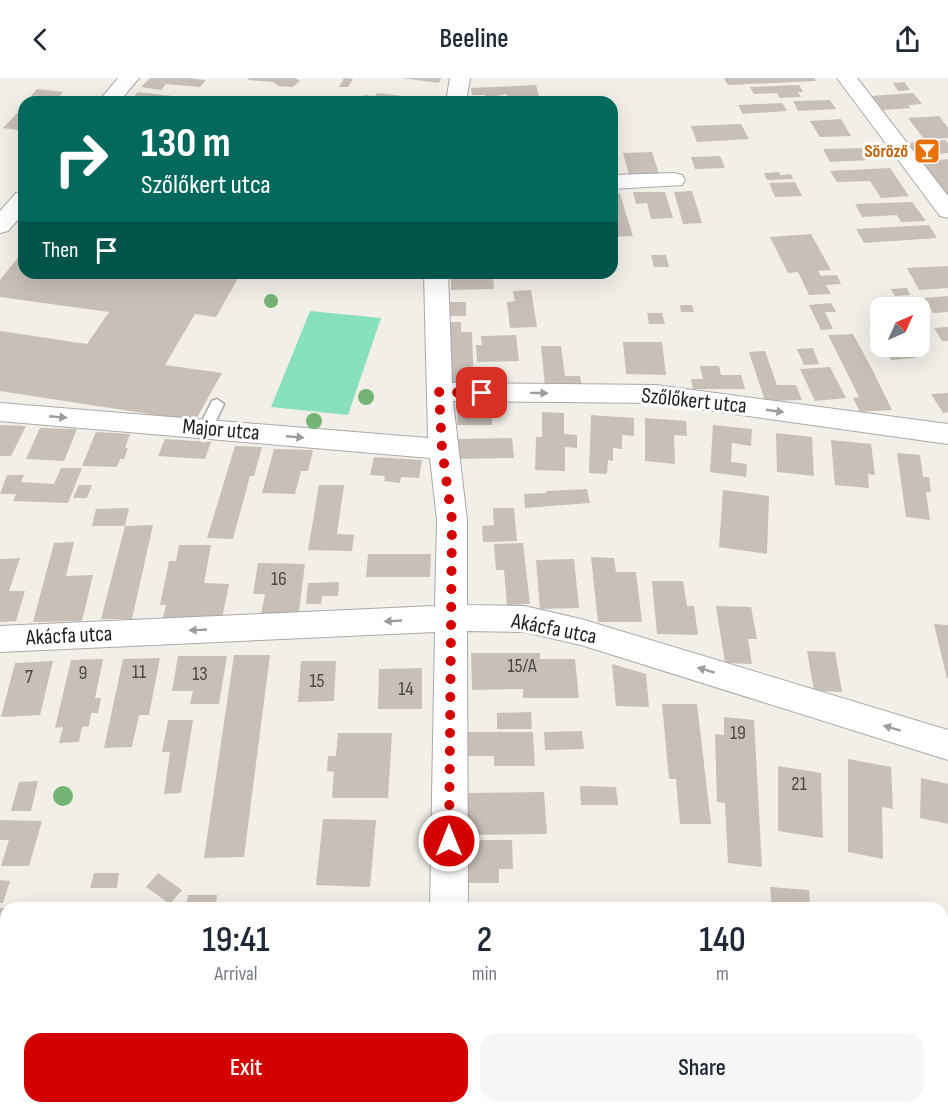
<!DOCTYPE html>
<html lang="en">
<head>
<meta charset="utf-8">
<style>
	:root { --surface:#fff; --page:#f6f6f7; --text:#1f2937; --muted:#747a83; --accent:#d40000 }
	body { margin:0; font-family:"Sofia Sans Condensed",sans-serif; background:var(--page); color:var(--text); height:100vh; display:flex; flex-direction:column; font-size:22px; white-space:nowrap }
	* { box-sizing:border-box; margin:0 }
	p { font-size:20px; color:var(--muted) }
	.icon { flex:none; width:33px; height:33px; fill:none; stroke:currentColor; stroke-width:2; stroke-linecap:round; stroke-linejoin:round }
	.map { position:relative; flex:1; overflow:hidden }
	.side { position:absolute; left:0px; top:824px; width:948px; height:212px; display:flex; flex-direction:column; background:var(--surface); border-radius:18px 18px 0 0; box-shadow:0 6px 24px #0002 }
	.side>* { flex:none }
	.guide { position:absolute; left:18px; top:18px; width:600px; height:183px; border-radius:18px; box-shadow:0 6px 24px #0002; background:#00695c; color:#fff; overflow:hidden }
	.needle { width:39px; rotate:45deg }
	.tools { position:absolute; left:870px; top:219px; display:grid; gap:12px }
	.tools a { display:grid; place-items:center; width:60px; height:60px; border-radius:12px; background:var(--surface); box-shadow:0 6px 24px #0002; font-size:30px }
	.pin { position:absolute; display:grid; place-items:center; width:51px; height:51px; color:#fff; margin:-26px; border-radius:12px; box-shadow:0 3px 9px #0006 }
	.me { position:absolute; width:66px; margin:-33px; rotate:0deg; stroke-linejoin:round; filter:drop-shadow(0 0 4px #0008) }
	.turn { display:flex; align-items:center; gap:21px; height:126px; padding:0 24px; font-size:27px }
	.turn .icon { width:78px; height:78px; stroke-width:2.5 }
	.turn b { display:block; font-size:42px; line-height:51px }
	.then { display:flex; align-items:center; height:57px; padding:0 24px; background:#0003; gap:12px; font-size:22px }
	.eta { display:flex; justify-content:space-evenly; align-items:center; height:102px; text-align:center }
	.eta b { font-size:36px; font-weight:600; line-height:42px }
	.primary-button { display:flex; gap:12px; margin-top:auto; padding:12px 24px }
	.primary-button a { flex:1; height:69px; border-radius:18px; background:var(--accent); color:#fff; font-size:24px; font-weight:600; line-height:69px; text-align:center }
	.primary-button a+a { background:var(--page); color:var(--text) }
	header { display:flex; justify-content:space-between; align-items:center; height:78px; padding:0 24px; background:var(--surface); font-size:27px; font-weight:600 }
	.map>svg:first-child { display:block }
</style>
</head>
<body>
<header><svg class="icon" aria-label="back" viewBox="0 0 24 24"><path d="M15 5l-7 7 7 7"/></svg>Beeline<svg class="icon" aria-label="share" viewBox="0 0 24 24"><path d="M12 15V3M7 8l5-5 5 5M5 13v7h14v-7"/></svg></header>
<div class="map">
<svg width="948" height="1034" viewBox="0 0 948 1034">
	<rect width="100%" height="100%" fill="#f2efe9"/>
	<polygon fill="#88e0be" points="310,233 381,240 348,337 271,329"/>
	<g fill="#c7bfb8">
		<polygon points="150,0 187,0 206,2 200,9 166,6 161,12 141,9"/>
		<polygon points="249,0 295,0 300,3 293,9 278,8 273,4 248,2"/>
		<polygon points="344,0 353,1 348,9 339,9"/>
		<polygon points="402,0 441,0 439,5"/>
		<polygon points="724,0 814,0 816,3 728,7"/>
		<polygon points="904,4 910,12 898,13 893,5"/>
		<polygon points="536,7 539,18 507,20 507,16 486,20 485,17 472,17 471,10"/>
		<polygon points="799,7 803,14 798,14 801,19 780,20 777,15 754,16 750,9"/>
		<polygon points="37,11 63,14 56,22 34,24 38,19 30,19"/>
		<polygon points="138,14 207,22 206,24 131,22"/>
		<polygon points="377,15 438,22 437,24 361,24 364,17 375,18"/>
		<polygon points="913,15 922,26 908,27 911,30 883,32 872,18"/>
		<polygon points="830,22 836,31 798,33 793,23"/>
		<polygon points="782,25 787,33 743,36 738,27"/>
		<polygon points="21,31 24,31 24,53 3,50"/>
		<polygon points="939,38 948,50 948,60 924,61 908,40"/>
		<polygon points="841,41 851,58 820,59 810,43"/>
		<polygon points="741,46 749,61 697,64 691,48"/>
		<polygon points="945,62 948,65 948,75 919,78 908,65"/>
		<polygon points="862,70 869,82 830,84 823,71"/>
		<polygon points="652,74 659,96 629,97 623,75"/>
		<polygon points="720,78 725,90 695,91 691,79"/>
		<polygon points="948,81 948,117 921,84"/>
		<polygon points="890,90 909,118 881,120 870,103 837,104 830,93"/>
		<polygon points="779,94 780,97 791,96 793,101 767,102 764,95"/>
		<polygon points="795,104 802,118 775,119 769,105"/>
		<polygon points="692,113 702,145 683,146 674,114"/>
		<polygon points="633,114 665,114 673,140 651,141 647,125 636,126"/>
		<polygon points="620,115 625,133 633,158 612,159 612,116"/>
		<polygon points="912,124 926,143 901,144 897,137 862,139 855,126"/>
		<polygon points="929,147 937,160 864,165 856,151"/>
		<polygon points="811,156 831,192 818,193 821,198 837,197 841,206 826,207 831,216 809,217 798,194 788,195 770,159"/>
		<polygon points="24,172 24,195 114,195 140,198 143,195 241,195 216,239 195,236 165,287 222,295 195,343 0,313 0,253 87,266 109,234 0,219 0,202"/>
		<polygon points="651,177 666,177 669,189 654,189"/>
		<polygon points="948,188 948,210 919,212 907,190"/>
		<polygon points="493,198 494,211 451,212 451,199"/>
		<polygon points="907,210 910,217 895,218 891,211"/>
		<polygon points="531,212 537,249 510,250 507,224 515,223 513,213"/>
		<polygon points="948,218 948,234 933,235 924,220"/>
		<rect x="448" y="224" width="18" height="14"/>
		<polygon points="831,225 836,234 825,234 833,251 821,252 809,227"/>
		<polygon points="680,227 692,227 694,234 681,234"/>
		<polygon points="647,235 662,235 665,246 649,246"/>
		<polygon points="448,244 461,244 461,254 472,254 474,309 449,309"/>
		<polygon points="948,249 948,263 942,263 934,250"/>
		<polygon points="853,256 873,293 892,332 860,334 853,320 859,319 828,257"/>
		<polygon points="516,257 519,283 477,284 476,267 482,267 481,258"/>
		<polygon points="623,264 662,264 666,297 626,296"/>
		<polygon points="541,268 561,268 565,298 580,298 582,309 545,309"/>
		<polygon points="883,268 909,268 916,280 891,282"/>
		<polygon points="813,270 819,286 804,287 797,271"/>
		<polygon points="765,273 777,307 796,307 802,322 765,323 749,274"/>
		<polygon points="700,288 719,288 721,297 741,297 745,311 693,311 691,301 703,301"/>
		<polygon points="830,289 846,320 815,323 800,291"/>
		<polygon points="948,315 948,334 943,335 931,316"/>
		<polygon points="458,331 492,331 492,347 457,347"/>
		<polygon points="542,334 564,335 564,356 577,357 577,370 565,369 565,393 535,392 536,359 542,359"/>
		<polygon points="591,337 634,340 634,358 622,357 622,371 613,370 613,383 608,382 607,396 589,395"/>
		<polygon points="645,340 686,343 687,358 674,357 675,386 645,383"/>
		<polygon points="0,347 26,348 11,378 0,378"/>
		<polygon points="713,347 752,351 751,368 732,365 731,384 747,386 746,399 710,394"/>
		<polygon points="40,350 77,351 64,383 26,381"/>
		<polygon points="96,354 130,356 125,370 128,370 124,381 120,381 117,389 82,388"/>
		<polygon points="776,355 812,359 814,398 777,394"/>
		<polygon points="512,360 514,380 453,381 453,361"/>
		<polygon points="165,361 211,364 205,381 158,378"/>
		<polygon points="831,362 871,366 875,397 868,396 869,410 835,407"/>
		<polygon points="235,368 262,369 254,398 250,398 233,461 207,460"/>
		<polygon points="274,371 313,372 308,393 301,393 295,416 262,415"/>
		<polygon points="897,375 920,377 923,399 929,399 931,414 926,414 930,442 906,439"/>
		<polygon points="374,379 422,382 419,400 401,399 400,405 384,403 385,398 370,397"/>
		<polygon points="61,390 82,390 68,425 13,423 16,416 0,416 7,397 24,397 21,404 54,406"/>
		<polygon points="79,407 92,407 87,420 73,420"/>
		<polygon points="319,407 344,407 337,456 354,457 352,473 308,472"/>
		<polygon points="587,411 590,425 525,430 524,416 547,415 546,413"/>
		<polygon points="723,412 769,418 767,476 719,469"/>
		<polygon points="129,430 125,448 92,448 96,431"/>
		<polygon points="493,430 514,430 517,463 483,464 482,448 494,447"/>
		<polygon points="153,447 132,541 101,541 125,448"/>
		<polygon points="74,464 66,498 93,497 82,543 33,544 54,465"/>
		<polygon points="523,465 530,526 507,527 504,492 496,492 494,466"/>
		<polygon points="179,467 211,467 204,505 229,506 222,540 163,540 166,527 160,527 169,483 176,483"/>
		<polygon points="368,476 431,476 430,499 366,499"/>
		<polygon points="591,479 614,480 616,494 636,494 642,544 598,544"/>
		<polygon points="20,480 9,513 25,513 16,543 0,544 0,481"/>
		<polygon points="574,481 579,530 540,531 536,482"/>
		<polygon points="258,485 305,486 298,541 260,541 265,516 253,516"/>
		<polygon points="652,503 683,503 687,528 694,528 698,557 657,556"/>
		<polygon points="339,504 338,518 322,518 321,526 306,526 308,505"/>
		<polygon points="716,528 751,529 757,561 748,561 752,586 725,585"/>
		<polygon points="934,546 948,547 948,600 947,601"/>
		<polygon points="807,573 835,574 842,614 814,613"/>
		<polygon points="471,575 540,575 540,581 575,581 579,620 523,620 523,611 472,612"/>
		<polygon points="234,577 270,577 244,779 204,780"/>
		<polygon points="178,578 227,578 219,626 190,626 193,613 172,613"/>
		<polygon points="160,580 149,637 139,637 132,669 104,670 123,581"/>
		<polygon points="103,581 95,620 101,620 98,635 91,635 89,648 82,649 79,664 59,665 63,649 55,650 71,582"/>
		<polygon points="53,583 40,637 1,639 15,585"/>
		<polygon points="301,583 336,583 334,623 298,624"/>
		<polygon points="612,586 646,596 649,629 616,628"/>
		<polygon points="422,590 422,631 378,631 379,591"/>
		<polygon points="662,626 697,626 711,746 680,746 676,701 669,701"/>
		<polygon points="531,634 532,651 497,651 497,635"/>
		<polygon points="724,639 754,642 762,789 728,785 725,725 717,724 715,656 724,657"/>
		<polygon points="168,642 193,642 181,715 164,716 170,674 162,674"/>
		<polygon points="582,653 584,671 545,672 544,654"/>
		<polygon points="463,654 533,654 535,688 494,688 494,678 463,678"/>
		<polygon points="338,655 392,655 388,720 332,720 334,694 327,693 328,678 336,678"/>
		<polygon points="848,681 891,689 893,731 882,729 883,781 848,774"/>
		<polygon points="778,688 821,695 823,760 778,753"/>
		<polygon points="921,700 948,706 948,746 920,740"/>
		<polygon points="38,703 31,733 11,733 19,704"/>
		<polygon points="580,708 616,709 618,727 581,727"/>
		<polygon points="544,714 547,756 461,757 461,715"/>
		<polygon points="323,741 376,742 370,809 316,807"/>
		<polygon points="0,742 42,743 29,788 1,788 9,762 0,762"/>
		<polygon points="462,762 512,762 513,791 499,791 499,805 462,805"/>
		<polygon points="94,795 119,795 117,810 90,810"/>
		<polygon points="158,795 182,812 170,826 146,809"/>
		<polygon points="0,802 10,803 3,825 0,825"/>
		<polygon points="770,809 809,812 810,830 772,830"/>
		<polygon points="188,817 217,817 216,830 186,830"/>
		<polygon points="0,830 6,830 6,861 1,880"/>
		<polygon points="942,850 948,851 948,922 942,920"/>
		<polygon points="942,951 948,952 948,984 942,983"/>
		<polygon points="350,1029 412,1029 412,1034 349,1034"/>
		<polygon points="481,1029 580,1029 580,1033 481,1034"/>
	</g>
	<g fill="none" stroke-linecap="round" stroke-linejoin="round">
		<defs>
			<polygon id="service" points="217,321 224,326 212,351 210,355 200,355 198,351 212,323"/>
			<g id="minor">
				<polygon points="450,0 470,0 466,24 446,24"/>
				<polygon points="837,0 857,0 948,118 948,140 940,138"/>
				<polygon points="674,95 682,97 685,102 682,107 612,111 612,97"/>
				<polygon points="424,195 448,195 452,305 656,307 948,346 948,366 656,325 453,323 467,442 467,527 524,528 581,541 948,652 948,682 581,567 524,554 467,553 468,830 430,830 435,554 0,574 0,548 435,528 437,442 430,380 0,343 0,325 428,360"/>
				<rect x="428" y="1029" width="44" height="5"/>
			</g>
			<g id="tertiary">
				<polygon points="118,0 139,0 119,24 98,24"/>
				<polygon points="24,113 24,135 8,153 0,155 0,133 16,115"/>
			</g>
		</defs>
		<use href="#service" stroke="#a9a9a9" stroke-width="3"/>
		<use href="#minor" stroke="#a9a9a9" stroke-width="2"/>
		<use href="#tertiary" stroke="#a9a9a9" stroke-width="2"/>
		<use href="#service" fill="#fff" fill-rule="evenodd"/>
		<use href="#minor" fill="#fff" fill-rule="evenodd"/>
		<use href="#tertiary" fill="#fff" fill-rule="evenodd"/>
	</g>
	<g fill="#74b475">
		<circle cx="271" cy="223" r="7"/>
		<circle cx="366" cy="319" r="8"/>
		<circle cx="314" cy="343" r="8"/>
		<circle cx="63" cy="718" r="10"/>
	</g>
	<defs><path id="oneway-solid" d="M-6-.8H1V-3.2L6.5 0L1 3.2V.8H-6Z" transform="scale(1.5)"/></defs>
	<g fill="#9c9c9c">
		<use href="#oneway-solid" transform="translate(539 315) rotate(1)"/>
		<use href="#oneway-solid" transform="translate(775 333) rotate(8)"/>
		<use href="#oneway-solid" transform="translate(58 339) rotate(5)"/>
		<use href="#oneway-solid" transform="translate(295 359) rotate(5)"/>
		<use href="#oneway-solid" transform="translate(393 543) rotate(177)"/>
		<use href="#oneway-solid" transform="translate(198 552) rotate(177)"/>
		<use href="#oneway-solid" transform="translate(706 592) rotate(-163)"/>
		<use href="#oneway-solid" transform="translate(892 650) rotate(-163)"/>
	</g>
	<g fill="none" stroke-linecap="round" stroke-linejoin="round">
		<polyline stroke="#d40000" stroke-width="10" stroke-dasharray="0 18" points="449,763 452,442 442,371 439,314 482,315"/>
	</g>
	<defs>
		<symbol id="bar-square" viewBox="-11 -11 22 22"><rect x="-9" y="-9" width="18" height="18" rx="4" fill="#e8710a" stroke="#fff"/><path d="M-6-5H6L.8 .8V4.5H3.5V6h-7V4.5H-.8V.8Z" fill="#fff"/></symbol>
	</defs>
	<g fill-rule="evenodd">
		<use href="#bar-square" x="912" y="58" width="30" height="30"/>
	</g>
	<g text-anchor="middle" dominant-baseline="central" stroke-width="6" stroke-linejoin="round" paint-order="stroke">
		<g font-size="18" font-weight="bold" fill="#c56008" stroke="#fff" text-anchor="end">
			<text x="908" y="73">Söröző</text>
		</g>
		<g font-size="20" fill="#4b4948">
			<text x="279" y="501">16</text>
			<text x="522" y="588">15/A</text>
			<text x="139" y="594">11</text>
			<text x="83" y="595">9</text>
			<text x="200" y="596">13</text>
			<text x="29" y="599">7</text>
			<text x="317" y="603">15</text>
			<text x="406" y="611">14</text>
			<text x="738" y="655">19</text>
			<text x="799" y="706">21</text>
		</g>
		<g font-size="22" fill="#222" stroke="#fff">
			<text transform="translate(694 323) rotate(6)">Szőlőkert utca</text>
			<text transform="translate(221 352) rotate(5)">Major utca</text>
			<text transform="translate(554 551) rotate(11)">Akácfa utca</text>
			<text transform="translate(69 558) rotate(-3)">Akácfa utca</text>
		</g>
	</g>
</svg>
<div class="tools">
<a><svg class="needle" viewBox="-14 -14 28 28"><path d="M0-13l5 13h-10z" fill="#e53935"/><path d="M0 13l5-13h-10z" fill="#747a83"/></svg></a>
</div>
<div class="pin" style="left:482px;top:315px;background:#d93025"><svg class="icon" aria-label="arrive" viewBox="0 0 24 24"><path d="M6 21V4h12l-3 4 3 4H6"/></svg></div>
<svg class="me" style="left:449px;top:763px" viewBox="-20 -20 40 40"><circle r="17" fill="#d40000" stroke="#fff" stroke-width="3"/><path d="M0-11L8 9 0 5-8 9z" fill="#fff"/></svg>
<div class="guide">
<div class="turn"><svg class="icon" aria-label="right" viewBox="0 0 24 24"><path d="M7 20v-9h11M14 6l5 5-5 5"/></svg><div><b>130 m</b>Szőlőkert utca</div></div>
<div class="then">Then<svg class="icon" aria-label="arrive" viewBox="0 0 24 24"><path d="M6 21V4h12l-3 4 3 4H6"/></svg></div>
</div>
<section class="side">
<div class="eta">
<div><b>19:41</b><p>Arrival</p></div>
<div><b>2</b><p>min</p></div>
<div><b>140</b><p>m</p></div>
</div>
<div class="primary-button"><a>Exit</a><a>Share</a></div>
</section>
</div>
</body>
</html>
